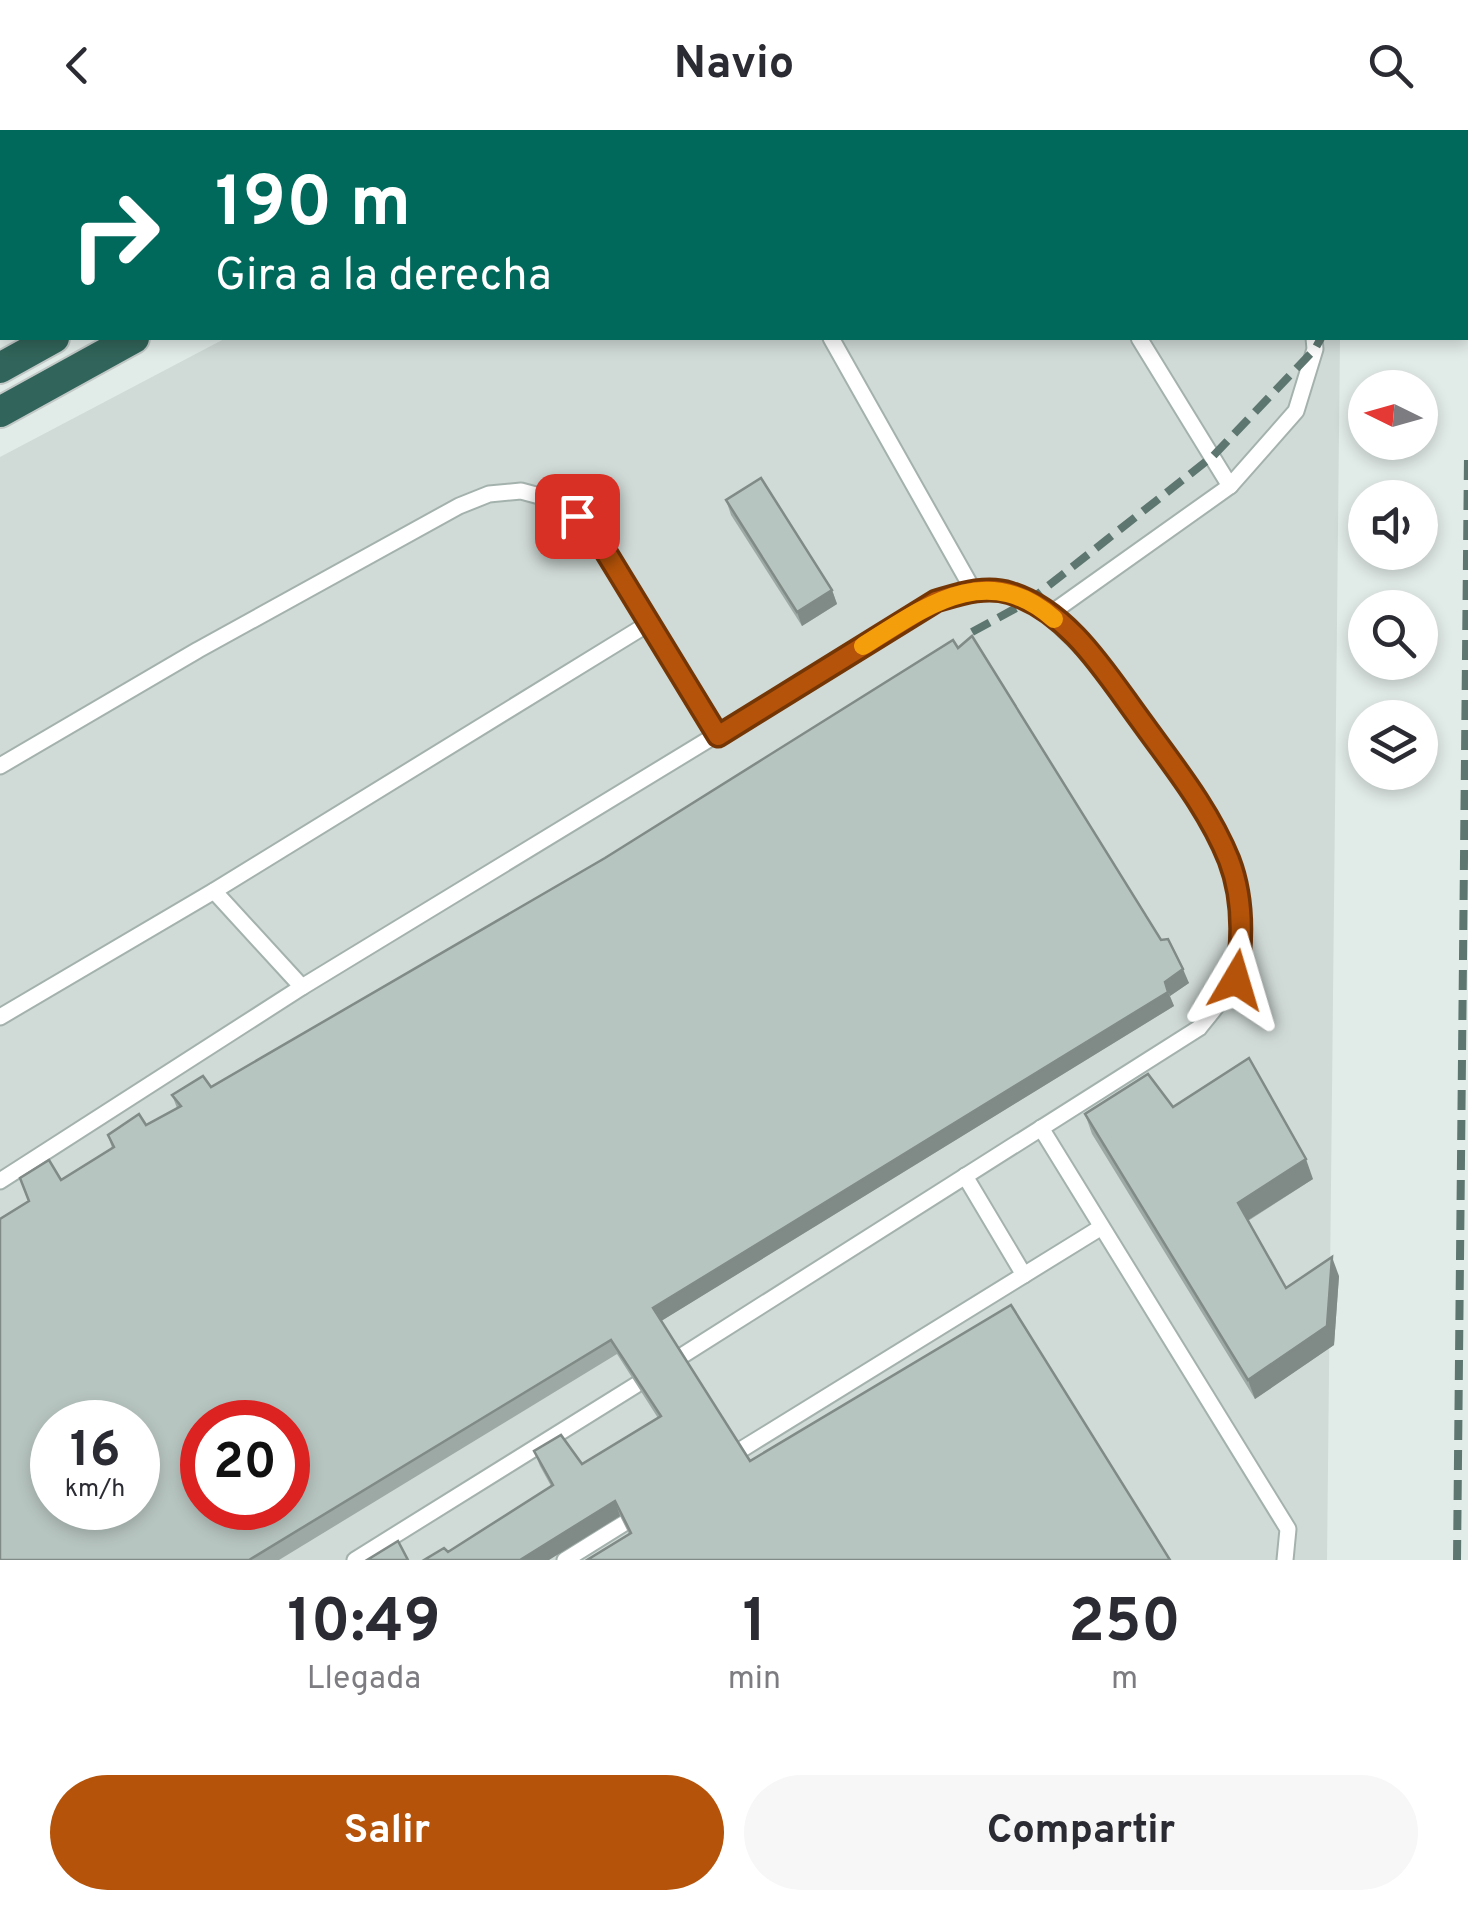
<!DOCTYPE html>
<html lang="es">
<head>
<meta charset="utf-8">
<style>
	:root { --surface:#fff; --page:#f7f7f7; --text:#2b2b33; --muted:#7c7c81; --accent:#b45309 }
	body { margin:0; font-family:Overpass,sans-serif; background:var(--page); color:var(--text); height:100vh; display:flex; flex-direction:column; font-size:38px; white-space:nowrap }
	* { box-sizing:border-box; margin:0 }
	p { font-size:32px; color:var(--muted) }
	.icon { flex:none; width:55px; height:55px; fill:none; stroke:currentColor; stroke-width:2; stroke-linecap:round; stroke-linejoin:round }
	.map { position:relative; height:1430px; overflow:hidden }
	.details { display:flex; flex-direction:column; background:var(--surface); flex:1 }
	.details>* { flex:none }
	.banner { position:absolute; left:0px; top:0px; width:1470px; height:210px; box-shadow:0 5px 15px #0003; background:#00695c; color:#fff; overflow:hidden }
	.needle { width:65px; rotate:275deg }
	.buttons { position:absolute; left:1348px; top:240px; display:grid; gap:20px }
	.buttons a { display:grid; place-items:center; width:90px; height:90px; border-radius:50%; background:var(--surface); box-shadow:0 5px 15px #0003; font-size:50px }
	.speed { position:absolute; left:30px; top:1270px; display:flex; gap:20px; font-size:50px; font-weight:700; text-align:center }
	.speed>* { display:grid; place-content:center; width:130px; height:130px; border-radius:50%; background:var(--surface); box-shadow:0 5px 15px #0003; line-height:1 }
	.speed small { font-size:25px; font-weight:400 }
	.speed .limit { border:15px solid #d22; background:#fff; color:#111 }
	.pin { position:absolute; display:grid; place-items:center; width:85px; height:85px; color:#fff; margin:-42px; border-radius:20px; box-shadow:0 5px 15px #0006 }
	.me { position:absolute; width:110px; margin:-55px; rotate:7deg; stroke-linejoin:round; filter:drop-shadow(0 0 8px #0008) }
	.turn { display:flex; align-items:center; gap:35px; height:210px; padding:0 50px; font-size:45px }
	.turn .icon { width:130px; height:130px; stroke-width:2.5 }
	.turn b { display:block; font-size:70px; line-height:85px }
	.eta { display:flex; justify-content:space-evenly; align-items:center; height:170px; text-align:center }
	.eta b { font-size:60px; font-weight:700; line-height:70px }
	.primary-button { display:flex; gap:20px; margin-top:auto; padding:20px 50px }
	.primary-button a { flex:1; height:115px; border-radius:60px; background:var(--accent); color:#fff; font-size:40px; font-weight:700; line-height:115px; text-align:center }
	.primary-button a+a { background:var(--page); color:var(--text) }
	header { display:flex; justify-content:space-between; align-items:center; height:130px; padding:0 50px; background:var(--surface); font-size:45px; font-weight:700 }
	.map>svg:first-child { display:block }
</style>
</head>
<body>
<header><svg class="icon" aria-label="back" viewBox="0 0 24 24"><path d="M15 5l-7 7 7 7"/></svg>Navio<svg class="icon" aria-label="search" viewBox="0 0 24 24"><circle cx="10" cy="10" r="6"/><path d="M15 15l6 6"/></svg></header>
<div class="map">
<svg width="1468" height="1430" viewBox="0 0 1468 1430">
	<rect width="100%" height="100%" fill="#e1ebe7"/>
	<g fill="#d0dad6" fill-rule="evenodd">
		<polygon points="618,0 1342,0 614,2"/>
		<path d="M226 208H1340L1327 1430H0V327ZM52 1292H138V1378H52ZM202 1292H288V1378H202Z"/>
	</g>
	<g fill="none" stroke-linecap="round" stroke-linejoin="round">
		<defs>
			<g id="lane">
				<polyline points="1243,0 1244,2"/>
				<polyline points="831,208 973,460"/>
				<polyline points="1139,208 1230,356"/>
				<polyline points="1050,484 1230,356 1296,281 1315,219 1314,208"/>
				<polyline points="0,636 198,520 459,376 489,364 521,361 547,368 577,386 604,419 718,606"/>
				<polyline points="214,761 302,857"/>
				<polyline points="0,887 214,761 651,492"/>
				<polyline points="1041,998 1288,1399 1285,1430"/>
				<polyline points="965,1046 1024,1145"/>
				<path d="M0 1051 302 857 936 471C960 464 986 455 1010 463 1078 485 1202 663 1228 730 1238 754 1244 787 1243 813 1240 852 1222 869 1199 898L680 1227"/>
				<polyline points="739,1321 1100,1098"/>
				<polyline points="355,1430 636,1255"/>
				<polyline points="565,1430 623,1394"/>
			</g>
			<g id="highway">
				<polyline points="417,2 422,0"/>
				<polyline points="497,2 502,0"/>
				<polyline points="0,238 54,208"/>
				<polyline points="0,282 134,208"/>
			</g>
		</defs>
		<use href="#lane" stroke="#a4b2ae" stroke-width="19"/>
		<use href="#highway" stroke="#c1c8c6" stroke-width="34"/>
		<use href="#lane" stroke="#fff" stroke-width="15"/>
		<use href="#highway" stroke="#31645a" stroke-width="30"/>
		<g stroke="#5d7670" stroke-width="8" stroke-dasharray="20 10" stroke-linecap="butt">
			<polyline points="1410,2 1411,0"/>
			<polyline points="972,502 1029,471 1213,326 1315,219 1321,208"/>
			<polyline points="1457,1430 1468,327"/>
		</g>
	</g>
	<g fill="#9da9a5">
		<polygon points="726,370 832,460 837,474 802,496 731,385"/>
		<polygon points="1161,810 1189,853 1170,866 1174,876 661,1191 750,1331 629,1404 620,1386 448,1422 551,1356 540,1336 534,1321 582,1334 658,1288 617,1224 279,1430 0,1430 61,1050 112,1018 108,1005 146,995 177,978 172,965 211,957"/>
		<polygon points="1173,977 1313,1049 1248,1091 1286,1158 1339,1146 1334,1215 1255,1269 1092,1004 1085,984"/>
	</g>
	<g fill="#808a86">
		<polygon points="832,460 837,474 802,496 797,482"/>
		<polygon points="1183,839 1189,853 1170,866 1165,852"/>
		<polygon points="1168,862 1174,876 658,1193 653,1178"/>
		<polygon points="1306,1029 1313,1049 1245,1092 1238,1073"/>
		<polygon points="1332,1127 1339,1146 1334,1215 1255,1269 1248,1250"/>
		<polygon points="615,1371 620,1386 549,1430 520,1430"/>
	</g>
	<g fill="#b7c5c0" stroke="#808a86" stroke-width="2.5" fill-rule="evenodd">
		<polygon points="761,348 832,460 797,482 726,370"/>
		<path d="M972 506 1161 810 1168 809 1183 839 1165 852 1168 862 653 1178 750 1331 1011 1175 1170 1430H587L631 1403 615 1371 520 1430H424L444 1418 448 1422 553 1355 534 1321 561 1305 582 1334 661 1286 611 1210 249 1430H0V1089L29 1071 20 1048 49 1030 61 1050 114 1017 108 1005 139 984 146 995 181 976 172 965 203 946 211 957 605 728 953 510 958 518ZM52 1292H138V1378H52ZM202 1292H288V1378H202Z"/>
		<polygon points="1249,928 1306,1029 1238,1073 1286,1158 1332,1127 1327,1196 1248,1250 1085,984 1148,944 1173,977"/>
		<polygon points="398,1411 408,1430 367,1430"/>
	</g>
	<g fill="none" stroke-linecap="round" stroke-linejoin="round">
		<defs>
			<path id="route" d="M577 386 604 419 718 606 936 471C960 464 986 455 1010 463 1071 482 1108 547 1144 595 1175 638 1209 680 1229 730 1244 769 1243 810 1236 850"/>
		</defs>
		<use href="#route" stroke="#753606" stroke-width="25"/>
		<use href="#route" stroke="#b45309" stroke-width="18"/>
		<path stroke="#f59e0b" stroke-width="18" d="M863 516C925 477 986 429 1054 489"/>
	</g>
</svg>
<div class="buttons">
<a><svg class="needle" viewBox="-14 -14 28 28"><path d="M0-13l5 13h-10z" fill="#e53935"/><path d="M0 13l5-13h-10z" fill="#7c7c81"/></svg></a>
<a><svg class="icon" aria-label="sound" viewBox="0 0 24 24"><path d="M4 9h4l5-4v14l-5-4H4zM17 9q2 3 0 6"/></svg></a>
<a><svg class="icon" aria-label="search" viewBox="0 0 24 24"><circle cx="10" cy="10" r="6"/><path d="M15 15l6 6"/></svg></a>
<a><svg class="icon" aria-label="layers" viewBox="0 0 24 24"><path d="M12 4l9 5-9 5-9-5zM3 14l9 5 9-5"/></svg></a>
</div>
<div class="speed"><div>16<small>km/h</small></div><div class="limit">20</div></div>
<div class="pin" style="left:577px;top:386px;background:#d93025"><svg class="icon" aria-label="arrive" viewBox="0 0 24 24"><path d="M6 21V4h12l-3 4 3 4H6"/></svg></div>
<svg class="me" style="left:1236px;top:850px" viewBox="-20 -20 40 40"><path d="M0-17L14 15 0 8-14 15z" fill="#b45309" stroke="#fff" stroke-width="4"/></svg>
<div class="banner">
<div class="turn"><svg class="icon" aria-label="right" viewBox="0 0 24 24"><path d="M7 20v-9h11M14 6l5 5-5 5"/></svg><div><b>190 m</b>Gira a la derecha</div></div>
</div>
</div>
<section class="details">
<div class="eta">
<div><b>10:49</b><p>Llegada</p></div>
<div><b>1</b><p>min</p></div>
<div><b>250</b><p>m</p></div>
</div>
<div class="primary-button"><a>Salir</a><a>Compartir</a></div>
</section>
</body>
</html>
